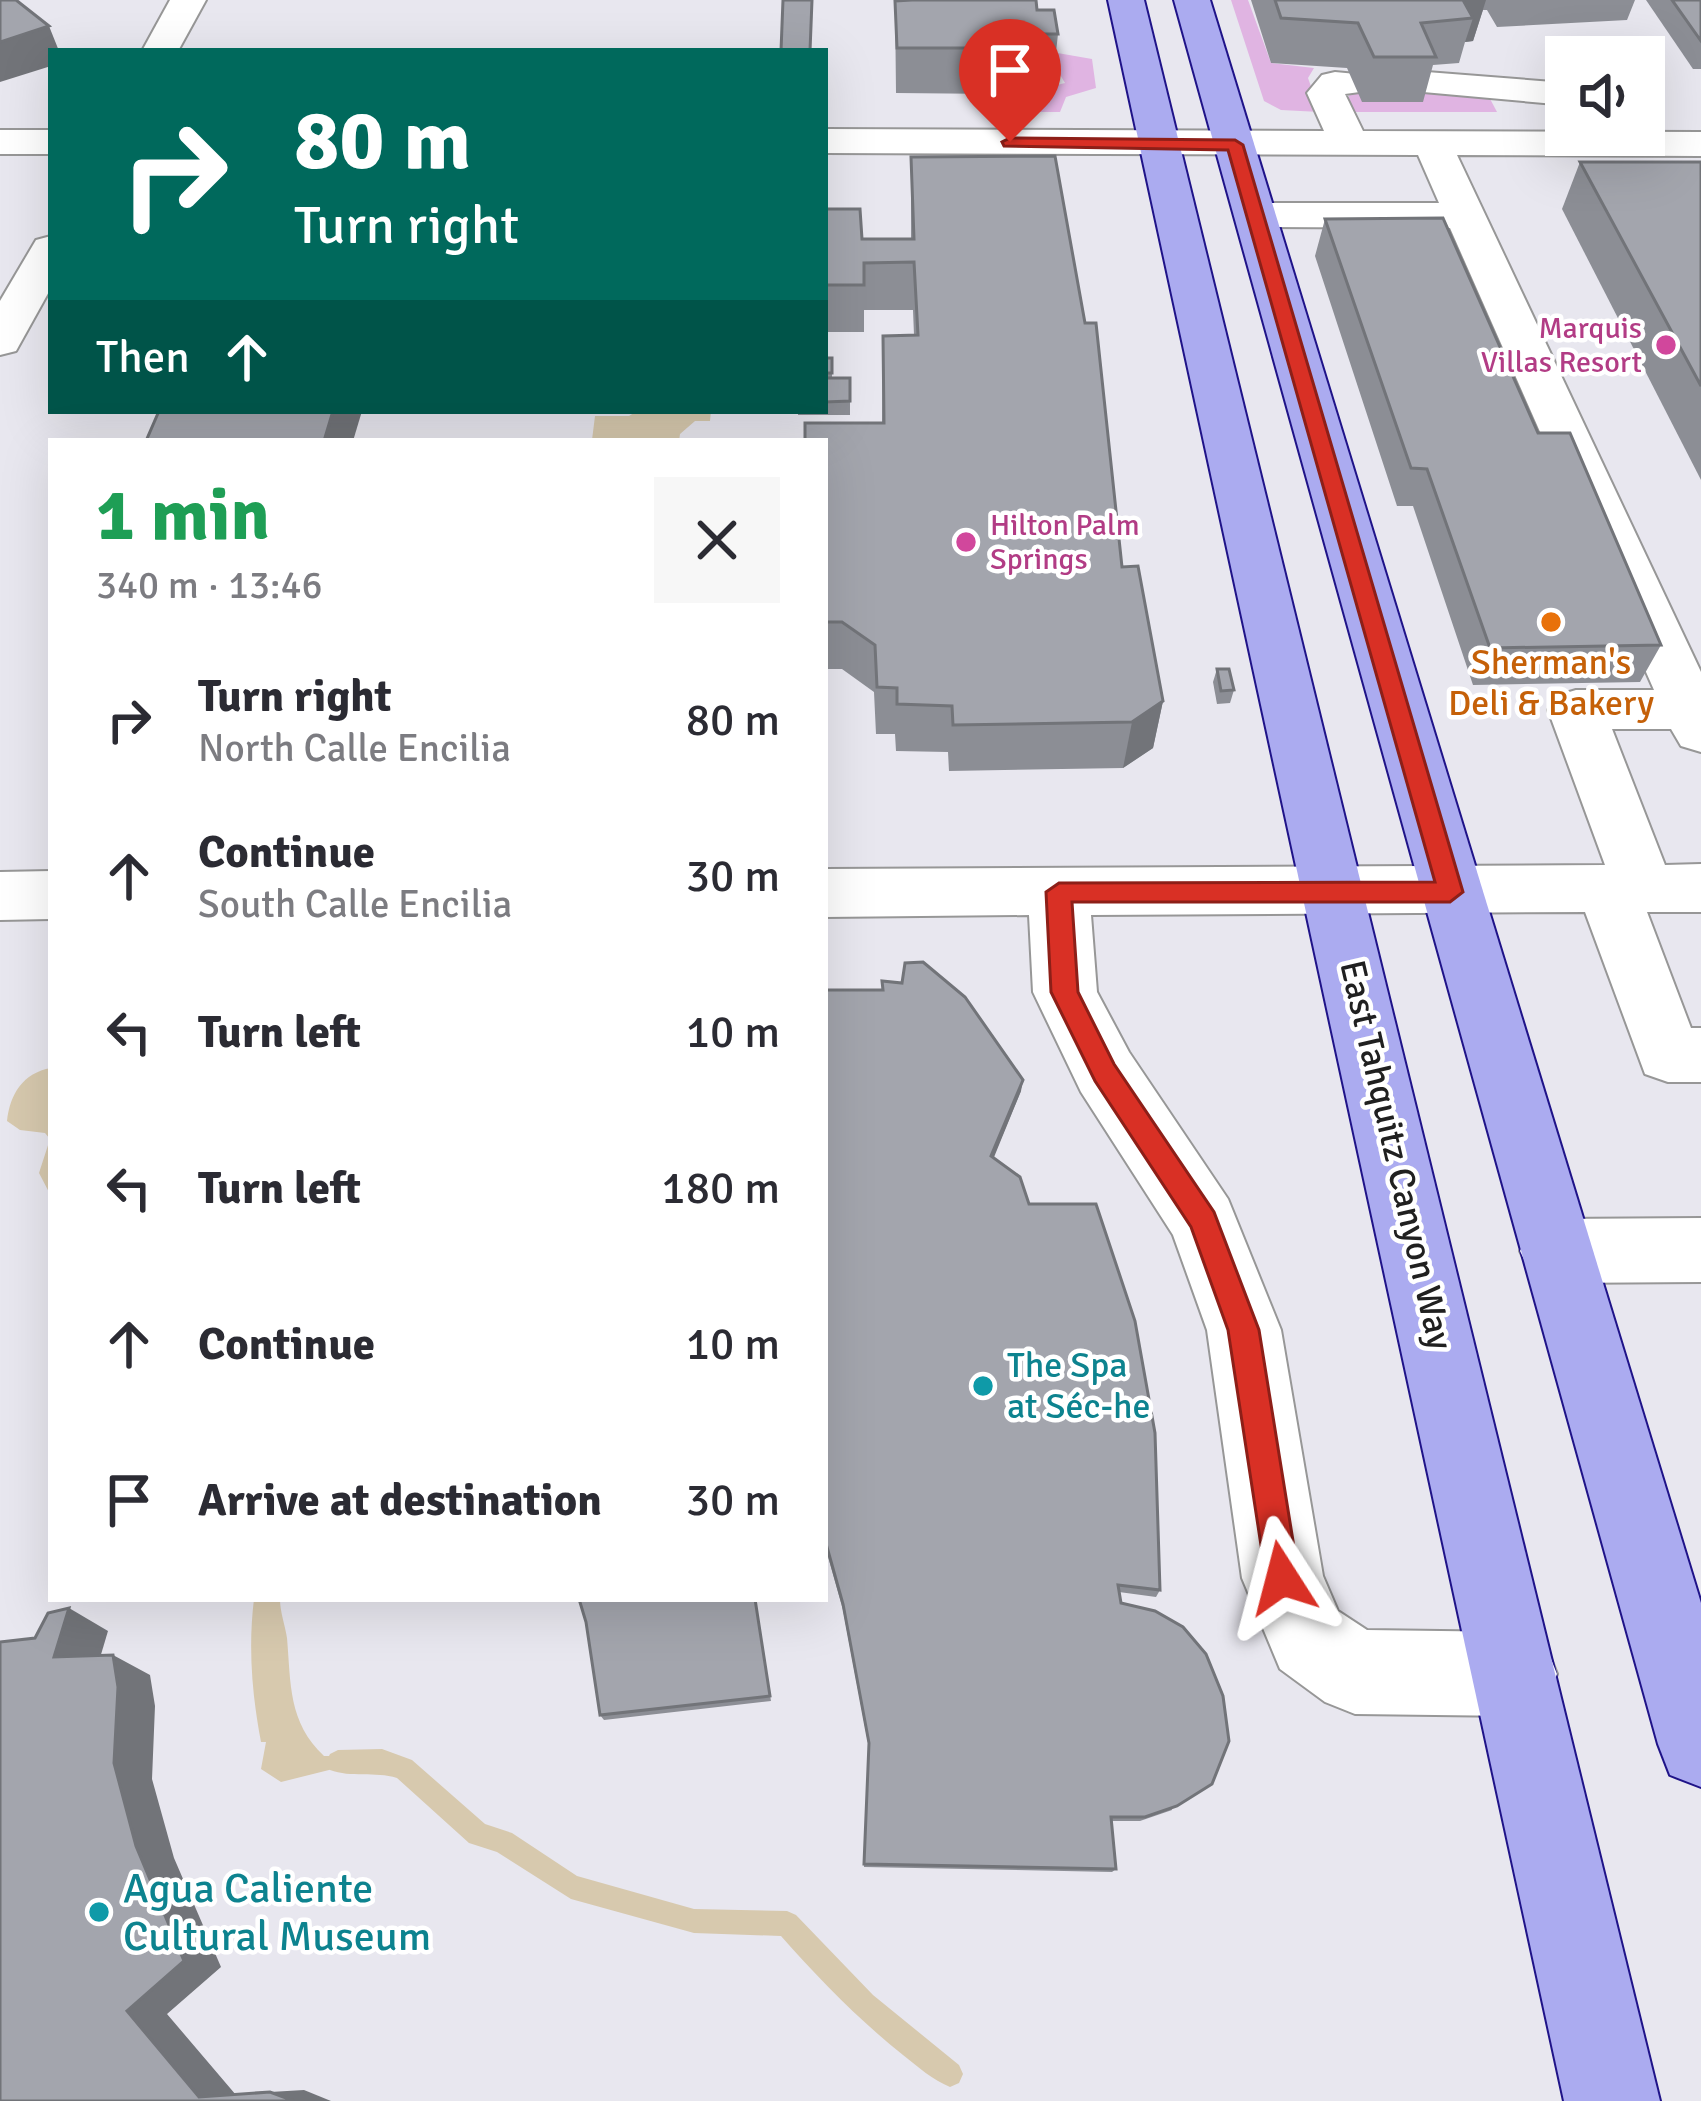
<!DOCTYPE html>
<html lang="en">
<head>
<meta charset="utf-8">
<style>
	:root { --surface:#fff; --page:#f7f7f7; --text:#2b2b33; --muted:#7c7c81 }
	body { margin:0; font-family:Signika,sans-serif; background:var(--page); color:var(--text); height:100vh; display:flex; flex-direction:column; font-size:45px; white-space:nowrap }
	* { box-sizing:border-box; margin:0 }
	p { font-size:39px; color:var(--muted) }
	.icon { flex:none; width:66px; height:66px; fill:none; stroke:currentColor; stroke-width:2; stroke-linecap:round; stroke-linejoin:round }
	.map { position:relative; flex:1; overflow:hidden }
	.drawer { position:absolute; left:48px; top:438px; width:780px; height:1164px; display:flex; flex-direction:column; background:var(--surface); border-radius:0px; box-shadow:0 12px 48px #0002 }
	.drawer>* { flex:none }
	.banner { position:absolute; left:48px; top:48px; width:780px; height:366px; border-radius:0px; box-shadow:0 12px 48px #0002; background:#00695c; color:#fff; overflow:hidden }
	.tools { position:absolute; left:1545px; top:36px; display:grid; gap:24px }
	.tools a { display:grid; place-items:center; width:120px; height:120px; border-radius:0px; background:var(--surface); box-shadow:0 12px 48px #0002; font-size:60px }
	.pin { position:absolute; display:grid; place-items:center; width:102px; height:102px; color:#fff; margin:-123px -51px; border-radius:50% 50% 50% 0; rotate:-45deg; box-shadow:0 0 12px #0007 }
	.pin .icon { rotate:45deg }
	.me { position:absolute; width:132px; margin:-66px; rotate:351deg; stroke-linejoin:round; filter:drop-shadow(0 0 9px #0008) }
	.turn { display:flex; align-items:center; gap:42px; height:252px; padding:0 48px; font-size:54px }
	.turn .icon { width:156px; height:156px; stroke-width:2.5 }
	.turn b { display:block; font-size:84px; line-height:102px }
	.then { display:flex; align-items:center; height:114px; padding:0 48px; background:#0003; gap:24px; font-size:45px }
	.round { display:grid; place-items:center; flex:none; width:126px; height:126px; border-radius:0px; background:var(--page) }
	.overview { display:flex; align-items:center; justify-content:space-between; height:204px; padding:0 48px }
	h1 { font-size:72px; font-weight:700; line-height:90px; color:#1e9e55 }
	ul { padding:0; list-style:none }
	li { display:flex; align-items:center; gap:36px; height:156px; padding:0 48px }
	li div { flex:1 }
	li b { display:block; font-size:45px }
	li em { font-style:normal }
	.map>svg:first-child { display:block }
</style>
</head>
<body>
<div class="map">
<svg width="1701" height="2101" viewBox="0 0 1701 2101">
	<rect width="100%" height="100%" fill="#e8e7ef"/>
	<g fill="#e0b4e2">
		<polygon points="1231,0 1248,0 1271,63 1314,68 1308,78 1320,112 1281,110 1264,101"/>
		<polygon points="1046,51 1092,59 1096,88 1066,97 1060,112 1014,112 1013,96 1065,83"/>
		<polygon points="1418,91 1488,95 1497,112 1353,112 1346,100 1352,92"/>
	</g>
	<g fill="#d7c9ae">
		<polygon points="637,411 711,411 710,421 695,421 680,434 679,441 592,440 595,416 629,416"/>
		<path d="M51 1068V1196L39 1173 50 1139 45 1133 20 1130 7 1121C10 1094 23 1073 51 1068Z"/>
		<path d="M254 1599H280C280 1612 285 1625 287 1638 291 1684 288 1722 324 1756H338L337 1768 281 1782 261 1769 266 1742H261C252 1695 248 1647 254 1599Z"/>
	</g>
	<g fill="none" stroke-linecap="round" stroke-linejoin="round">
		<path fill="#d7c9ae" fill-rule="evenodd" d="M382 1749 412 1760 485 1824 512 1833 577 1876 694 1909 787 1911 796 1915 873 1995 959 2065 963 2074 959 2083 950 2087C933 2080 918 2067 903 2055 859 2020 819 1979 781 1936L694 1933 571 1899 497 1852 469 1843 397 1778C375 1771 351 1778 330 1770L326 1762 330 1754 338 1750Z"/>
		<defs>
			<g id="minor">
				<polygon points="170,0 206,0 178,51 142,51"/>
				<polygon points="1414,71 1566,83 1566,105 1401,90 1395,82 1401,74"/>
				<polygon points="1335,72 1367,75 1373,83 1367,91 1345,94 1363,131 1701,132 1701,156 1457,155 1701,672 1701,752 1681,746 1671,729 1612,729 1665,865 1701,864 1701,912 1647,912 1691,1028 1701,1028 1701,1082 1668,1082 1645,1074 1585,912 1091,915 1097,992 1129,1052 1228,1199 1281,1330 1323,1576 1338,1611 1367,1630 1515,1632 1545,1644 1557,1674 1545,1704 1515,1716 1355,1714 1325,1702 1280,1669 1242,1578 1207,1330 1173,1235 1081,1092 1033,992 1029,915 825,917 825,869 1605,865 1548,710 1556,696 1576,690 1654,690 1450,228 1255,227 1240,224 1234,215 1240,206 1255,203 1439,203 1418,155 825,153 825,129 1324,131 1307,93 1322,75"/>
				<rect x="0" y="130" width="51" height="24"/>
				<polygon points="51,236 51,288 16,351 0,355 0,301 36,240"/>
				<polygon points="51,871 51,919 0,920 0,872"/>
				<polygon points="1701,1218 1701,1282 1556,1283 1531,1274 1520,1251 1531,1228 1556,1219"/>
			</g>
			<g id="major">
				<polygon points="1108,0 1144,0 1660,2101 1564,2101"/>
				<polygon points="1174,0 1210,0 1701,1603 1701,1787 1670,1775 1658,1744"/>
			</g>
		</defs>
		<use href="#minor" stroke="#979797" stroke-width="4"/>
		<use href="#major" stroke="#1f1388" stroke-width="4"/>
		<use href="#minor" fill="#fff" fill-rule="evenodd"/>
		<use href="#major" fill="#ababf0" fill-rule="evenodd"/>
	</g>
	<g fill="#8c8e95">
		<polygon points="909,0 1037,10 1058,34 1053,79 1000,79 999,94 896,93 895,1"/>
		<polygon points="1251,0 1635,0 1627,20 1497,27 1487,10 1483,10 1473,41 1465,42 1459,63 1433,65 1423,102 1362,102 1347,68 1271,63"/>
		<polygon points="1646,0 1701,0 1701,69 1693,69"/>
		<polygon points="911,157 1122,567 1163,701 1153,748 1123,768 949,771 948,752 896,751 895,734 876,734 874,692 842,669 825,669 825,441 882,423 883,336 914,335 913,310 864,310 864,332 825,332 825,209 862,239 911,239"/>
		<polygon points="1580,162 1701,162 1701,480 1562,209"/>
		<polygon points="1325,219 1538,433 1661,645 1640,682 1473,685 1413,506 1397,506 1315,256"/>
		<polygon points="825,358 832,358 832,378 850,378 850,415 798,415 798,411 825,411"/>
		<polygon points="1217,669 1234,690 1230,703 1217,704 1213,682"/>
		<polygon points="825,990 1021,1091 993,1158 1160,1590 1156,1597 1119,1592 1172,1810 1140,1821 1111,1821 1116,1869 1112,1872 864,1867 869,1748 843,1610 825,1546"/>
		<polygon points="755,1599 771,1701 604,1720 600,1715 586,1622"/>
	</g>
	<g fill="#727479">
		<polygon points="1462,0 1486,0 1473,41 1465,42 1473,18"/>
		<polygon points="49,26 59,51 51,51 51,66 0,82 0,42"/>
		<polygon points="333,411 362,411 353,441 324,441"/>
		<polygon points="1163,701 1153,748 1123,768 1132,722"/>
		<polygon points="1023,1080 1021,1091 990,1167 991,1156"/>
		<polygon points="69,1608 108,1631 94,1678 54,1657"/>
		<polygon points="113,1655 150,1675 155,1706 152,1779 174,1858 221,1967 167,2014 236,2095 199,2097 127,2011 136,1846 114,1763"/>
		<polygon points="304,2090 331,2101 294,2101 270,2092"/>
	</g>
	<g fill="#a3a5ad" stroke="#727479" stroke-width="3">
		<polygon points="0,0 16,0 49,26 0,42"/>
		<polygon points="783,0 812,0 810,51 781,51"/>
		<polygon points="912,0 1036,0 1037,10 1054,10 1058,34 1001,34 1002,48 897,48 895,1"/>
		<polygon points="1275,0 1463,0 1473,18 1421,23 1436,57 1374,57 1358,23 1281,18"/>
		<polygon points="1672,0 1701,0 1701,41"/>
		<polygon points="1055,156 1085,323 1096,323 1122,567 1138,566 1163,701 1132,722 953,725 952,706 897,704 897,688 877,687 875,645 842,622 825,622 825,441 805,441 805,423 884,423 883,336 918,335 914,262 864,263 864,285 825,285 825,209 860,209 862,239 914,239 911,157"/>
		<polygon points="1580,162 1701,162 1701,386"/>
		<polygon points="1443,218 1538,433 1570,433 1661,645 1490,648 1427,469 1411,468 1325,219"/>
		<rect x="825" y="358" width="7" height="15"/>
		<polygon points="825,378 850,378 850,401 825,402"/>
		<polygon points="159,411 333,411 324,441 146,441"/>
		<polygon points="1217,669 1229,669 1234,690 1221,691"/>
		<polygon points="923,962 965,997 1023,1080 991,1156 1020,1177 1029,1204 1096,1204 1135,1321 1155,1433 1160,1590 1118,1585 1121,1603 1155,1611 1183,1627 1206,1654 1223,1696 1229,1741 1212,1784 1177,1806 1145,1817 1111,1817 1116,1869 864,1864 869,1743 843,1604 825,1540 825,990 883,990 882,981 902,983 905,963"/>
		<polygon points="579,1599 755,1599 770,1696 600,1715 586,1622"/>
		<polygon points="69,1608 54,1657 113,1655 118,1687 114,1763 136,1846 184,1961 127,2011 199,2097 270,2092 294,2101 0,2101 0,1642 35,1638 48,1613"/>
	</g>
	<polygon fill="#d93025" stroke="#8d1f18" stroke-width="3" points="1010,138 1235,140 1243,145 1463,892 1450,902 1072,902 1078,992 1114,1064 1214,1212 1259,1330 1299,1578 1294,1590 1282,1595 1271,1590 1266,1578 1228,1330 1191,1227 1095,1081 1051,992 1046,892 1059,883 1435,882 1228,150 1004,146 1002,142"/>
	<g fill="#d1479c" stroke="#fff" stroke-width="4.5">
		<circle cx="1666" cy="345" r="12"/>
		<circle cx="966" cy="542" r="12"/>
	</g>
	<circle fill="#e8710a" stroke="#fff" stroke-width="4.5" cx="1551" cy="622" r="12"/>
	<g fill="#0f9aa8" stroke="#fff" stroke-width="4.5">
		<circle cx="983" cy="1386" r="12"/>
		<circle cx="99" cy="1912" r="12"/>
	</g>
	<g text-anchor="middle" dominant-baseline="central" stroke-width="9" stroke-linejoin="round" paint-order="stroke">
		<g font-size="30" fill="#b23c85" stroke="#fff" text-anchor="end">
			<text x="1642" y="328">Marquis<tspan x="1642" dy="34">Villas Resort</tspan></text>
			<text x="990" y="525" text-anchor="start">Hilton Palm<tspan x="990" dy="34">Springs</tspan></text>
		</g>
		<g font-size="36" fill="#c56008" stroke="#fff">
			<text x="1551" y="662">Sherman's<tspan x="1551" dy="41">Deli &amp; Bakery</tspan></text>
		</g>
		<g font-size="36" fill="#202020" stroke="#fff">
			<text transform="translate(1396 1155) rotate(77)">East Tahquitz Canyon Way</text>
		</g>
		<g font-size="36" fill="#0d838f" stroke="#fff" text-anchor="start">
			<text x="1007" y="1365">The Spa<tspan x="1007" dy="41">at Séc-he</tspan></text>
		</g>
		<g font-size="42" fill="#0d838f" stroke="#fff" text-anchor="start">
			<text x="123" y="1888">Agua Caliente<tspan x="123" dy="48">Cultural Museum</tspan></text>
		</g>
	</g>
</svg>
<div class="tools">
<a><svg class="icon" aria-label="sound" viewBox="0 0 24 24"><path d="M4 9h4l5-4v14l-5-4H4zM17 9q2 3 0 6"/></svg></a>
</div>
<div class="pin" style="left:1010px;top:142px;background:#d93025"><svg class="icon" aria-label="arrive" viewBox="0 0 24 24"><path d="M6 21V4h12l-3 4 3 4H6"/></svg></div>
<svg class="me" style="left:1282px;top:1578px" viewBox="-20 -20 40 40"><path d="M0-17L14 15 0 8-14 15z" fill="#d93025" stroke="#fff" stroke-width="4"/></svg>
<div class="banner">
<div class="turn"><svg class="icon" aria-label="right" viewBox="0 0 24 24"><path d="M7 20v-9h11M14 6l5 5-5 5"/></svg><div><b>80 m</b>Turn right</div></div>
<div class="then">Then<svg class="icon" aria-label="ahead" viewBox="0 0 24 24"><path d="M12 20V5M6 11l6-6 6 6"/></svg></div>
</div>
<section class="drawer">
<div class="overview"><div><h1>1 min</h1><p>340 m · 13:46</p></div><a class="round"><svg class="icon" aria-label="close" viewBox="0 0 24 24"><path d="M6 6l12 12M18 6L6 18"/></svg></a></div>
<ul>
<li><svg class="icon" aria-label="right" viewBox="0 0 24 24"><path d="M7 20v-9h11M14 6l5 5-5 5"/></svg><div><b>Turn right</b><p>North Calle Encilia</p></div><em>80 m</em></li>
<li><svg class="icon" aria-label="ahead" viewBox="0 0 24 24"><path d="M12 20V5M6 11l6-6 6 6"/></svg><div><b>Continue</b><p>South Calle Encilia</p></div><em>30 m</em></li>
<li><svg class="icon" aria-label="left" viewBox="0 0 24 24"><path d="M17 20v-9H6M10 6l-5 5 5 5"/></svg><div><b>Turn left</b></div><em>10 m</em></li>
<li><svg class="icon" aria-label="left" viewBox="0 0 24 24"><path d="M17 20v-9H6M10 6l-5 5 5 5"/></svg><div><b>Turn left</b></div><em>180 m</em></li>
<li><svg class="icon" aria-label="ahead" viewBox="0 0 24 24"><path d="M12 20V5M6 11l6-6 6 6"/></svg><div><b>Continue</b></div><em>10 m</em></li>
<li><svg class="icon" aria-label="arrive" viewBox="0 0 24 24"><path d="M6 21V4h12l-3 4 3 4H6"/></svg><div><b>Arrive at destination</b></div><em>30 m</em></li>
</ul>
</section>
</div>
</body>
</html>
